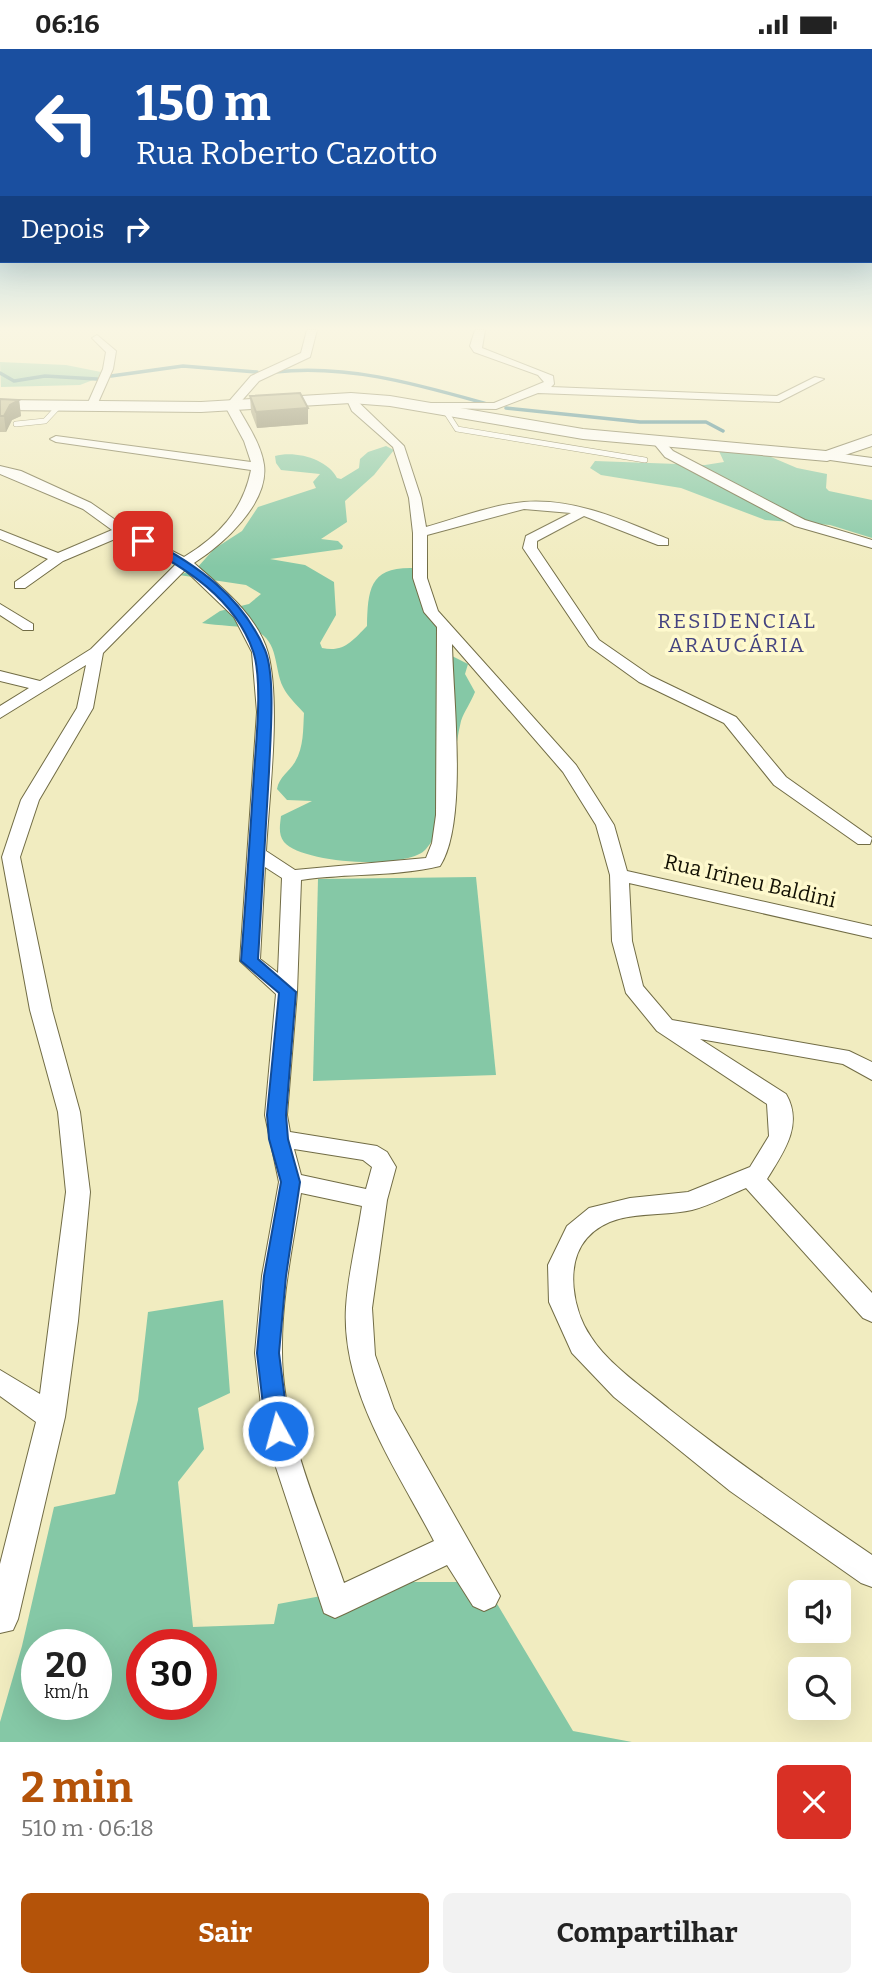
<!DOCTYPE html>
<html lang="pt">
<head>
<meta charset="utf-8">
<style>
	:root { --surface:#fff; --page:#f2f2f2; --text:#222; --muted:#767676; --accent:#b45309 }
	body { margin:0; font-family:Bitter,serif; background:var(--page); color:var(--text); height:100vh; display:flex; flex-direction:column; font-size:26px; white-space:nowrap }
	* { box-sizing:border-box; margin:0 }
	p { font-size:23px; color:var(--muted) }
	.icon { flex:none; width:38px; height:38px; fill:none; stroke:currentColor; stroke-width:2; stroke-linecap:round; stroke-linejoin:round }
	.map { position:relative; height:1693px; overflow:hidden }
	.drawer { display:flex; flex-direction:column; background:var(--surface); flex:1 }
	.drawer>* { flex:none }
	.top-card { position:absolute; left:0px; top:0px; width:873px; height:214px; box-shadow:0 7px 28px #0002; background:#1a4fa0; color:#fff; overflow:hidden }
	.fabs { position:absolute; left:788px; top:1531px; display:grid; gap:14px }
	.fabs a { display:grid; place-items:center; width:63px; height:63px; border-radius:10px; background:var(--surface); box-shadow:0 7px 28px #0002; font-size:35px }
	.speed { position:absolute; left:21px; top:1580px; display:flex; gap:14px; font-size:35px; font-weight:700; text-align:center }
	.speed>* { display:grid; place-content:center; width:91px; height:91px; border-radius:50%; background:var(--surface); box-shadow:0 7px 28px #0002; line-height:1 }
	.speed small { font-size:18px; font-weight:400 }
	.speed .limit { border:10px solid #d22; background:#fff; color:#111 }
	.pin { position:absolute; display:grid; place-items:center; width:60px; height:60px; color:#fff; margin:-30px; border-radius:14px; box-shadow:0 4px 10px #0006 }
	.me { position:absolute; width:77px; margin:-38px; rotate:353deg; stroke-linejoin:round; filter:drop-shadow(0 0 5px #0008) }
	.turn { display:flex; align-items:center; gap:24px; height:147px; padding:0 21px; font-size:32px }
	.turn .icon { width:91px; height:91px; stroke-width:2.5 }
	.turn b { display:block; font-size:49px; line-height:60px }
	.then { display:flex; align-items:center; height:66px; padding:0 21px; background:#0003; gap:14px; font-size:26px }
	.round { display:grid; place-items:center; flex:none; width:74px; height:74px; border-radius:10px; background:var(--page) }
	.headline { display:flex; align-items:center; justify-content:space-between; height:119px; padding:0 21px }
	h1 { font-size:42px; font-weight:700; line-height:52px; color:var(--accent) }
	.cta { display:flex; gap:14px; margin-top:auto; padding:14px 21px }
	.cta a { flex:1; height:80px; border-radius:10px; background:var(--accent); color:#fff; font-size:28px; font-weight:700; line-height:80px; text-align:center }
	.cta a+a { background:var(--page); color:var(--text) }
	.status { display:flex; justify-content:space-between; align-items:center; height:49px; padding:0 35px; background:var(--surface); direction:ltr }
	.status svg { height:19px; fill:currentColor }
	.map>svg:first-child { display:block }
</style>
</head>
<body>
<div class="status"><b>06:16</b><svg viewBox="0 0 49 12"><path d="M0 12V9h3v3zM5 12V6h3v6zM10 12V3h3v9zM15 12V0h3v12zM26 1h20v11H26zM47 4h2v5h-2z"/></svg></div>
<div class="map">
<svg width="872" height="1693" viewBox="0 0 872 1693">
	<rect width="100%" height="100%" fill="#f1ecc0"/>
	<g fill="#85c8a6" fill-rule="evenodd">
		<polygon points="0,313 66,316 101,323 98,329 80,336 1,338"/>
		<path d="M386 397 394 401 374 426 345 452 347 473 321 490 338 492 343 497 342 500 270 510 305 516 334 533 336 566 320 594 322 599C344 604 353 591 367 577 368 541 369 518 413 519L452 607 468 615 465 625 475 643C471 653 464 663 461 672 450 716 457 764 426 800 409 821 302 815 284 793 278 785 280 776 281 767L312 752 287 751 277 740C279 728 289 723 295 713 304 698 303 680 304 664 297 656 288 648 283 638 274 620 279 592 256 582 241 576 218 577 202 574L220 562 249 555 261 545 246 536 179 526 196 520 214 500 242 482 258 458 316 439 313 433 320 425 281 421 276 414 275 407C295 401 328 410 337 429L341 430 359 419 360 410 368 403Z"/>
		<polygon points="718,400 764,405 797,419 827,425 826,439 829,442 872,451 872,489 830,476 765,471 681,439 601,426 590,419 595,412 705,416 724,413"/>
		<polygon points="476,828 496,1026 313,1032 318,830"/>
		<path d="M223 1251 230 1344 198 1359 204 1400 178 1433 193 1578 274 1575 278 1555 397 1533H484L573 1682 632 1693H0V1673L22 1597 54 1458 115 1445 138 1351 148 1263ZM37 1596H96V1656H37ZM142 1596H201V1656H142Z"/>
	</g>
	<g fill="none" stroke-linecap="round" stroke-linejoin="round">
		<g stroke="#2f7a8c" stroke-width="3.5">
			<path d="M275 323C350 315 419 336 491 356"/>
			<polyline points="0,324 14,332 45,327 97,330"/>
			<polyline points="111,327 183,317 257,323"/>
			<polyline points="506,359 640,373 706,373 723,382"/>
		</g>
		<defs>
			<g id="service">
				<polyline points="446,363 457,380 645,411"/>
				<polyline points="16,375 45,372 60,356"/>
			</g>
			<g id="minor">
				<path d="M307 281H317L310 308 259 332 237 357C247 375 261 395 264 416 269 455 222 496 194 514 221 538 258 567 268 604 281 655 269 747 266 802L295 821 426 809 432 794 436 766 437 578 424 563 413 529V484L409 449 393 398 352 362 346 349 351 346 404 397 421 449 426 478C458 469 491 456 524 453 575 449 622 471 668 490V496H658L584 467 537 492V499L599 591 651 627 736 668 786 728 872 789 870 795H858L774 736 724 674 639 633 589 597 523 499 526 487 571 464 524 460 427 486V529L438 562 576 716 614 776 627 822 872 877V889L629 834 632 892 643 937 672 971 849 1002 872 1013V1031L843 1015 700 990 786 1045C804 1076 783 1104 767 1130L872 1244V1273L863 1269 746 1139C729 1146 711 1156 692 1161 657 1169 614 1159 587 1189 564 1215 573 1262 591 1288 608 1315 645 1340 669 1360 735 1412 803 1459 872 1506V1538L861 1534 730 1442 614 1348 572 1304 549 1253 548 1216 567 1177 589 1159 630 1149 688 1143 750 1118 769 1087 767 1055 657 982 626 944 612 892 610 826 596 776 563 723 452 595C453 649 468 774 440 817 394 828 347 824 301 831L297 943 287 1066 290 1083 377 1097 387 1103 396 1118 387 1151 372 1259 375 1306 394 1360 500 1547 495 1557 484 1562 473 1557 447 1516 346 1564 335 1569 324 1564 264 1382 255 1304 262 1227 279 1133 265 1066 276 945 240 912 257 663 252 603 234 568 185 521 103 604 93 659 39 751 20 808 52 961 80 1063 90 1143 78 1272 65 1368 18 1570 13 1581 0 1584V1515L36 1373 0 1347V1321L40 1345 66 1143 58 1063 30 961 2 808 21 751 77 659 86 616 0 669V657L29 639 0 632V622L40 632 91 600 176 515 122 487 63 512 25 539H15V533L48 510 0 490V481L58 504 112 481 83 460 0 425V417L21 422 91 454 127 479 184 508C219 487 243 461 251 421L56 393 50 390 56 387 251 413 244 392 225 357 251 327 301 304ZM265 818 282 829 278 924 260 910ZM294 1100 363 1111 372 1118 366 1140 301 1126ZM301 1144 362 1157C357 1190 348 1225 346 1258 341 1342 397 1421 434 1492L344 1534C319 1460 282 1382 282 1303 281 1250 293 1196 301 1144Z"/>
				<polygon points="475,281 485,281 482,299 553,327 554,335 551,338 777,347 815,328 824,330 779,353 538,344 496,360 427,359 427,355 431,354 494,354 544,333 538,326 474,303 470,297"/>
				<polygon points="97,286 116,302 113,320 97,356 92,359 87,356 103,320 106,303 92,289"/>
				<polygon points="653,389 661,389 673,402 805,471 872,491 872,499 795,477 665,408 651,391"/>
				<polygon points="827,403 872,409 872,417 823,410 823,404"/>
				<polygon points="0,555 33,575 33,581 23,581 0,566"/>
			</g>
			<polygon id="secondary" points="351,344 390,347 583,380 826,402 872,386 872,397 827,412 583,390 390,357 351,354 201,363 0,361 0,351 201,353"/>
		</defs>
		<use href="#service" stroke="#716c45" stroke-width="6"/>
		<use href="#minor" stroke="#716c45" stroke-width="2"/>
		<use href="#secondary" stroke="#716c45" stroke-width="2"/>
		<use href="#service" stroke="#fff" stroke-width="5"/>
		<use href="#minor" fill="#fff" fill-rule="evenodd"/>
		<use href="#secondary" fill="#fff" fill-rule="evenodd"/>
	</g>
	<g fill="#9d9875">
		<polygon points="250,347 308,359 308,375 257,379 251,363"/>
		<polygon points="0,350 19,351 21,367 12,371 6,383 0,383"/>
	</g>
	<g fill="#7f7c5f">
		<polygon points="19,351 21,367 12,371 6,383 4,367 10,356"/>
		<polygon points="308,359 308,375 257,379 256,363"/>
	</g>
	<g fill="#b6b188" stroke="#7f7c5f" stroke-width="2">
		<polygon points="300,344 308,359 256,363 250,347"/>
		<polygon points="0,350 19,351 10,356 4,367 0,367"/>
	</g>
	<linearGradient id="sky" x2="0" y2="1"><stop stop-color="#63afdb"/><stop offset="0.54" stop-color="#f9f6e3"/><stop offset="1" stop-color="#f9f6e3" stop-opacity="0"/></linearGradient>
	<rect width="872" height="518" fill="url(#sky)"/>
	<path fill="#1a73e8" stroke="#114b97" stroke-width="2" d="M139 490H147C196 515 242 547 265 601 276 627 270 694 269 723 265 786 262 848 258 910L296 943 286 1066 288 1090 300 1133 286 1227 279 1304 289 1382 286 1389 278 1392 269 1389 266 1382 257 1304 264 1227 281 1133 269 1090 267 1066 279 944 241 912C246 850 250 787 254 725 256 693 263 631 253 602 235 550 185 518 139 495Z"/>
	<g text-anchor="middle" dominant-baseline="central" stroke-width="7" stroke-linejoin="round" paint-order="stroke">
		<g font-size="21" letter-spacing="2" fill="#444380" stroke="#fef9cd">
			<text x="737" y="572">RESIDENCIAL<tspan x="737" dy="24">ARAUCÁRIA</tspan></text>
		</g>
		<g font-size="21" fill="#121003" stroke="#fef9cd">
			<text transform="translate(750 832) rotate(13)">Rua Irineu Baldini</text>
		</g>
	</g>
</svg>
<div class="fabs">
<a><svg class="icon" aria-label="sound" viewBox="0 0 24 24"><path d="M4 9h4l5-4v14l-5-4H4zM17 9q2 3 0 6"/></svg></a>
<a><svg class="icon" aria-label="search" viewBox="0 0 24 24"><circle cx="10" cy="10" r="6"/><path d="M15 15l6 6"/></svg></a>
</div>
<div class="speed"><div>20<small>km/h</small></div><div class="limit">30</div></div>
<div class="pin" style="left:143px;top:492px;background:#d93025"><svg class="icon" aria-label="arrive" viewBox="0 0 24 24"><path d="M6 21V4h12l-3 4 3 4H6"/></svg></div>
<svg class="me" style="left:278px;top:1382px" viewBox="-20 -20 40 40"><circle r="17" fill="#1a73e8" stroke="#fff" stroke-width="3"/><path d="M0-11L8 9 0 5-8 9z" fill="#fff"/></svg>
<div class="top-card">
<div class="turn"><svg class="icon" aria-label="left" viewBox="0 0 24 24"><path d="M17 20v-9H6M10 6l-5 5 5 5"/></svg><div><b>150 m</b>Rua Roberto Cazotto</div></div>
<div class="then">Depois<svg class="icon" aria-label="right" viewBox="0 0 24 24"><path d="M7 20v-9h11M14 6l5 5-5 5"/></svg></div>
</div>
</div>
<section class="drawer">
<div class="headline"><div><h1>2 min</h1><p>510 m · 06:18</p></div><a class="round" style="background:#d93025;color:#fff"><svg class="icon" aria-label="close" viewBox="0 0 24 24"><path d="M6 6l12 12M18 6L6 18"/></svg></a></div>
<div class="cta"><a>Sair</a><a>Compartilhar</a></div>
</section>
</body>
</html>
